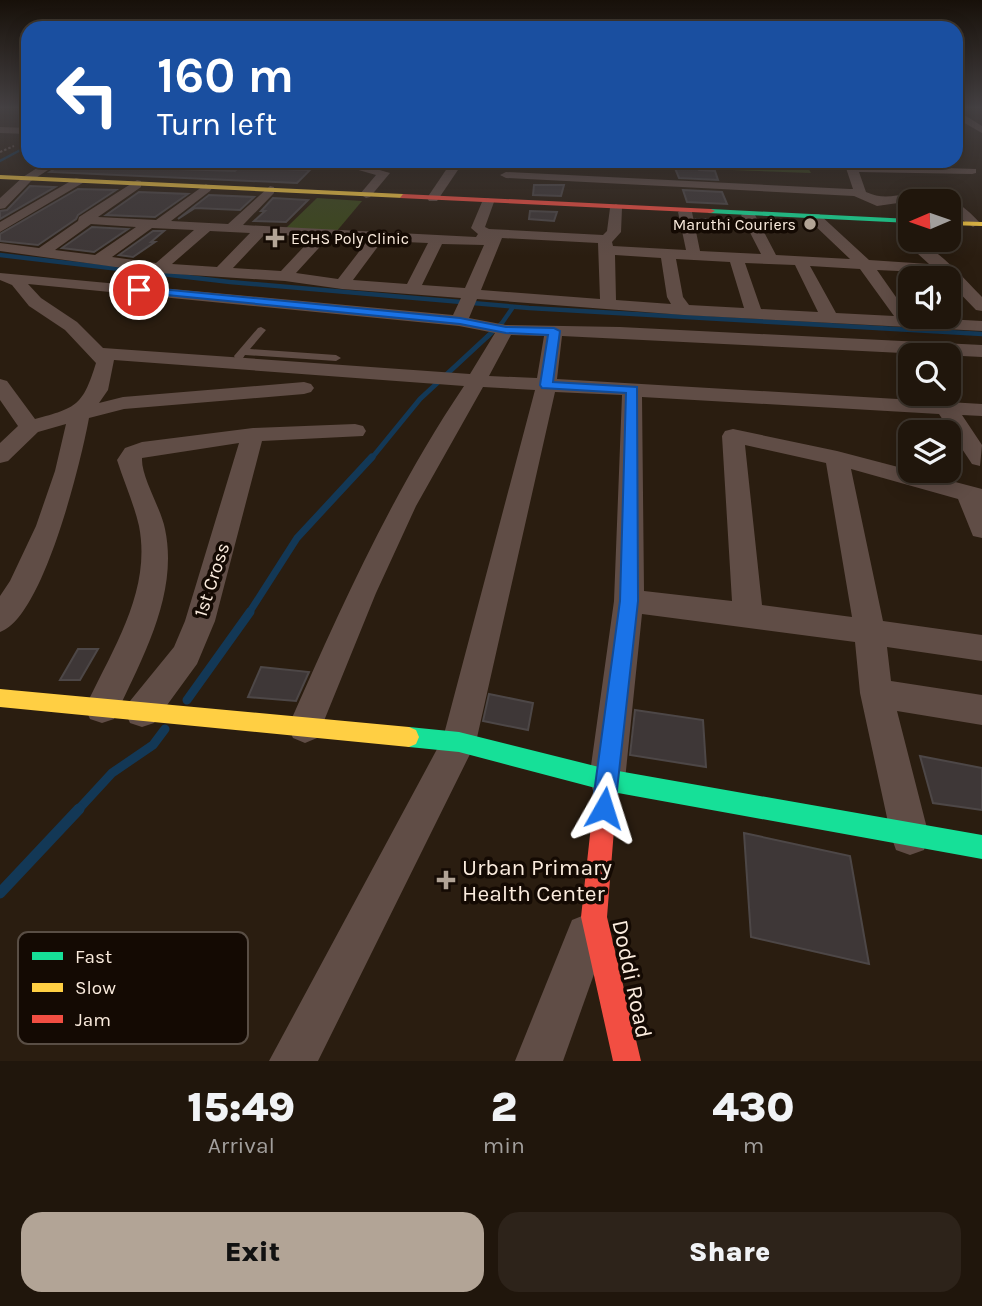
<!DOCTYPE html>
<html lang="en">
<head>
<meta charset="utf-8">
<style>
	:root { --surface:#20160c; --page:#2d231a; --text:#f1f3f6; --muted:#a29f9d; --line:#3d352d; --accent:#b2a496 }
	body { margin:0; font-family:Karla,sans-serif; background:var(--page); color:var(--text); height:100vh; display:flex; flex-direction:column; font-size:26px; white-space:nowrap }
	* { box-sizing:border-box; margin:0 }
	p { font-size:23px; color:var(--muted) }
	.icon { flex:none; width:38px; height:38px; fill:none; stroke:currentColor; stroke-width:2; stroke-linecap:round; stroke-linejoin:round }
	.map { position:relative; height:1061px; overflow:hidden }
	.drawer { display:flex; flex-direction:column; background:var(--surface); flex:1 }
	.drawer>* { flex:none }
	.top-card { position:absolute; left:21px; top:21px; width:942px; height:147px; border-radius:21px; box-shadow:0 4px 18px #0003,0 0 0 2px var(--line); background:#1a4fa0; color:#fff; overflow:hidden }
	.needle { width:46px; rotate:268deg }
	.fabs { position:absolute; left:898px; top:189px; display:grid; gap:14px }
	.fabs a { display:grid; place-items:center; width:63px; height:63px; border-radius:14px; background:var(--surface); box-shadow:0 4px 18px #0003,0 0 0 2px var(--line); font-size:35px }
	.pin { position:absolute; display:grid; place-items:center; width:60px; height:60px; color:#fff; margin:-30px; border:4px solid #fff; border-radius:50%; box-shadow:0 2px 7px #0007 }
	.me { position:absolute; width:77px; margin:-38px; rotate:6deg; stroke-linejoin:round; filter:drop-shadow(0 0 5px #0008) }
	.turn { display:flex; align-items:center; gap:24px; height:147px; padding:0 21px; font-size:32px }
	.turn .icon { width:91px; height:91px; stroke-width:2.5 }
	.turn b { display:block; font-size:49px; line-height:60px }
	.eta { display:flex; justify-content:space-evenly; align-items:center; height:119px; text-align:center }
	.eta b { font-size:42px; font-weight:800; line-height:49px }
	.cta { display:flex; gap:14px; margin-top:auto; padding:14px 21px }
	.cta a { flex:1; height:80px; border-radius:21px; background:var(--accent); color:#111; font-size:28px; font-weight:800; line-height:80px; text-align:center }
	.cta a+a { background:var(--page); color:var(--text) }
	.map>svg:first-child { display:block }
</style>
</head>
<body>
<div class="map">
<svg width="982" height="1061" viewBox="0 0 982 1061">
	<rect width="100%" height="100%" fill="#2a1d10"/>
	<g fill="#3c481b">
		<polygon points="703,161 804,161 811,173 706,169"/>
		<polygon points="317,198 362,201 336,232 286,228"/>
	</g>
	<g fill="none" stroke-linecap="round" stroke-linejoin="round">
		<polyline stroke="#133856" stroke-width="2.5" points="0,161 28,146"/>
		<g stroke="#133856" stroke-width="4.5">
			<polyline points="0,255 230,282 529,308 982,334"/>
			<polyline points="487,337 502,323 513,307"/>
		</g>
		<polyline stroke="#133856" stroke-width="5" points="371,459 420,399 489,335"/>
		<polyline stroke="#133856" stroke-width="7" points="249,613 297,538 372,457"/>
		<g stroke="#133856" stroke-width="9">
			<polyline points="187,700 250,612"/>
			<polyline points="77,811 112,773 153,745 165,729"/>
		</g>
		<polyline stroke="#133856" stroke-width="11" points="0,893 79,809"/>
	</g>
	<g fill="#3e3737" stroke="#4d4747" stroke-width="2">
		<polygon points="672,161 694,161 699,170 715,171 718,180 679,178"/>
		<polygon points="61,165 235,171 239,167 310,170 297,183 50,172"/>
		<polygon points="534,185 564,185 561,196 533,195"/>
		<polygon points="30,186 55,187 0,219 0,211 7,210"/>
		<polygon points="78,189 116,190 78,215 76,219 38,245 0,241 0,234"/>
		<polygon points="683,190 722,192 727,204 687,202"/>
		<polygon points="139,192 188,194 155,217 106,215"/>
		<polygon points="209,195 254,197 240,210 195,208 178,219"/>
		<polygon points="273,198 308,200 286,222 254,221 265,211 261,211"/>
		<polygon points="530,211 557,212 554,221 529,219"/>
		<polygon points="696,219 724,220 727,229 698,227"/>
		<polygon points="92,227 128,229 94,252 62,248"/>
		<polygon points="153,231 164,231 151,242 155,242 133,257 119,255"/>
		<polygon points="78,649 98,649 80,680 60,680"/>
		<polygon points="261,667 309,672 296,701 248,697"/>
		<polygon points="489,694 533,703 528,730 483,721"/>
		<polygon points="635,710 703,720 706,767 630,755"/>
		<polygon points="920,756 982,768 982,810 933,803"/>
		<polygon points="744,833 850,856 869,964 751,937"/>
	</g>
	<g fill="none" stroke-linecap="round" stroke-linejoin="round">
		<polyline stroke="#6b5c55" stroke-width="2" stroke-dasharray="2.5 2" stroke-linecap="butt" points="0,152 14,146"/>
		<polygon fill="#604d46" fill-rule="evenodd" points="261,327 266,330 250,349 336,355 341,358 336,361 245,355 243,358 235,358 234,356 258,328"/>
		<g fill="#604d46" fill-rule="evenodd">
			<polygon points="956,115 966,116 982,126 982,133 961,121 956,121"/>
			<polygon points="0,127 28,128 28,134 0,133"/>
			<polygon points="48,161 62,161 31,181 5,208 0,209 0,198 23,177"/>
			<polygon points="214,161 355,163 390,173 370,197 366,198 360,194 376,175 355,169 220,164"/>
			<polygon points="452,161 464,161 437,201 429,201 427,198"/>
			<path d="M852 165 976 169V173L972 174 859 172 866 192C881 199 892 196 909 194 939 190 960 200 980 223L973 227 948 210V201H912L877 206 854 196 506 178 500 175 506 172 850 189H853L846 168Z"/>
			<polygon points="76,178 86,181 0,232 0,222"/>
			<path d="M137 180 141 181V187L98 217 156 220 206 184 212 188 210 191 171 221 228 224 270 186 274 187V193L243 225 476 237 478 234 471 228 482 202 488 198 494 202 485 227 489 229 603 235 607 231 610 208 616 204 622 208 621 232 612 242 613 246 686 250 678 212 685 208 692 212 700 251 761 254 741 215 748 211 755 215 776 255 850 259 809 220V214H819L869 260 929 264 906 243 904 240 910 236V240C931 240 966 281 982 297V311L976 310 948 281V278L941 273 877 270 910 317 982 321V331L684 315 477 299 469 318 506 325 620 327 982 345V357L562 336 557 379 982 404V416L962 415 982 445 980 466 972 464 939 414 642 397 644 591 732 601 722 436 725 431 733 429 837 451 982 489V538L973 536 958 499 851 469 883 621 982 635V661L887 647 891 681 982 695V725L897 711 929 836 924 850 910 855 896 850 891 836 860 693 855 642 642 614 625 780 620 793 607 798 594 793 589 780 614 601 622 395 555 392 476 742 318 1061H269L443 738 535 390 483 387 416 506 376 593 317 738 305 743 293 738 288 727C340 609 392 493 464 386L114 360 108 390 99 403 123 397 304 382 311 384 314 388 311 392 304 394 124 409 89 418C81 462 43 618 0 632V596L10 581 36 526 55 471 66 424 38 432 8 461 0 463V443L18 426 0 400V379L7 381 35 419C77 408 83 405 96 363L65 330 29 306 12 285 0 280V273L453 315 461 298 342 289 285 281 159 273 0 251V243L39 248 78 221 79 217ZM91 224 136 227 95 255 55 250ZM152 228 194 230 156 263 112 257ZM210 231 250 233 217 267 172 264ZM265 234 313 237 281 271 233 268ZM328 238 368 240 338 279 296 273ZM502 238 598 243 600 299 481 290ZM382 241 428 243 407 284 353 280ZM442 244 484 245 465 288 422 285ZM615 255 661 258 667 297 671 304 616 300ZM676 259 730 262 744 308 689 305 683 297ZM745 263 795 265 818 312 761 309ZM810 266 860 269 894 316 836 313ZM28 284 459 326 495 333 470 374 103 348 77 322 41 298ZM511 335 544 336 537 378 489 376ZM745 445 826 463 852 617 762 605Z"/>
			<path d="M355 424 363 426 366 431 363 436 262 441 215 621 197 664 154 723 142 727 130 723 125 712 130 701 174 647 185 621 239 443 142 458C141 477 161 508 165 529 179 595 141 660 114 719L102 723 90 719 85 708C111 651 152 592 139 526 134 504 124 482 117 460L125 448 142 442 253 428Z"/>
			<polygon points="587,914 602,920 608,935 563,1061 515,1061 572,920"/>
		</g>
		<g fill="#16e098" fill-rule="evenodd">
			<polygon points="711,209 910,219 910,223 708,213"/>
			<polygon points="409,727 459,732 607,769 982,835 982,859 607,791 459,752 409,747 402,744 399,737 402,730"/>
		</g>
		<g fill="#ffcf43" fill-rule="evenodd">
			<polygon points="0,175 403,194 407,196 403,198 0,179"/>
			<polygon points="948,221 982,222 982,226 948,225"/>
			<polygon points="0,689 409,727 416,730 419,737 416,744 409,747 0,707"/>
		</g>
		<g fill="#f24e42" fill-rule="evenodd">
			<polygon points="403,194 711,209 715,211 711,213 400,198"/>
			<polygon points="607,769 615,772 618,780 607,917 641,1061 613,1061 581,917 596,780 599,772"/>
		</g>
	</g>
	<linearGradient id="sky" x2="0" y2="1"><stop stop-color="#171009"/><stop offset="0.42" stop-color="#444042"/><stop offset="1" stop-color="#444042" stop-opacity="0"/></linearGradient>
	<rect width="982" height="256" fill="url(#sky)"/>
	<polygon fill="#1a73e8" stroke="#114b97" stroke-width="2" points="139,287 460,318 506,327 554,328 560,331 553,382 637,387 638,601 615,808 612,816 604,819 596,816 592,808 620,601 626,393 542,388 540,385 548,335 506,333 460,324 136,292 136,288"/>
	<g fill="#b2a496" stroke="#140a03" stroke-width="2.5">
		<circle cx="810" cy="224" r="7"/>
		<path d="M271.5 227.5h7v7h7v7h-7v7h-7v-7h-7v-7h7z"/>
		<path d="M442.5 869.5h7v7h7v7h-7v7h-7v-7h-7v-7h7z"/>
	</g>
	<g text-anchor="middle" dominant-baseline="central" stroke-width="7" stroke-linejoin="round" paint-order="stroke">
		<g font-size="16" fill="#fbecde" stroke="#140a03" text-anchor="end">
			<text x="796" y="224">Maruthi Couriers</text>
			<text x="291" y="238" text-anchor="start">ECHS Poly Clinic</text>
		</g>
		<g font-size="19" fill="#fbecde" stroke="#140a03">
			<text transform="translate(212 580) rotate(-72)">1st Cross</text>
		</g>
		<g font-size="23" fill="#fbecde" stroke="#140a03" text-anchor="start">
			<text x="462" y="867">Urban Primary<tspan x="462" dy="26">Health Center</tspan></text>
		</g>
		<g font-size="23" fill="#fbecde" stroke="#140a03">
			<text transform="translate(632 979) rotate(78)">Doddi Road</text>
		</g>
	</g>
	<rect x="18" y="932" width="230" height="112" rx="10" fill="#140a03" stroke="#594e45" stroke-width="2"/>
	<rect x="32" y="952" width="31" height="8" fill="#16e098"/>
	<rect x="32" y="983" width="31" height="9" fill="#ffcf43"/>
	<rect x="32" y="1015" width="31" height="8" fill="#f24e42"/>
	<g font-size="19" fill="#fbecde">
		<text x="75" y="963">Fast</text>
		<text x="75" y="994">Slow</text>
		<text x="75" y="1026">Jam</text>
	</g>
</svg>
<div class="fabs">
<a><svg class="needle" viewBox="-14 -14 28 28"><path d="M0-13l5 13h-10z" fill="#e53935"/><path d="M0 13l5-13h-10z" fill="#a29f9d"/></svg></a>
<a><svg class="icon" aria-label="sound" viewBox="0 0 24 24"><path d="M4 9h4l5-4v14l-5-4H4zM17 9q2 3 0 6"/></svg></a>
<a><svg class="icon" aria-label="search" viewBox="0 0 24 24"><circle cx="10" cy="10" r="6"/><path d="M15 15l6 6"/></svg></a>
<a><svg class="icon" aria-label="layers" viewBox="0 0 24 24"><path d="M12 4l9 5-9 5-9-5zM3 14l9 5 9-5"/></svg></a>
</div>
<div class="pin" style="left:139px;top:290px;background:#d93025"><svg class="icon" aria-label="arrive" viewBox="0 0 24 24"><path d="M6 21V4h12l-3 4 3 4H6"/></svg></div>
<svg class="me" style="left:604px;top:808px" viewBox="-20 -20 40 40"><path d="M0-17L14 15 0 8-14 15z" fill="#1a73e8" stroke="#fff" stroke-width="4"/></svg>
<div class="top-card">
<div class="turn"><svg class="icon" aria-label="left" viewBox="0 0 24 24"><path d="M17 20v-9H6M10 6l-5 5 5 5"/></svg><div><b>160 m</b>Turn left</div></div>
</div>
</div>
<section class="drawer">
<div class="eta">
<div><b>15:49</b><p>Arrival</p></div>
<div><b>2</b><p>min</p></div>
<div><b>430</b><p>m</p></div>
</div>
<div class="cta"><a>Exit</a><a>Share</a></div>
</section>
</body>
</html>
